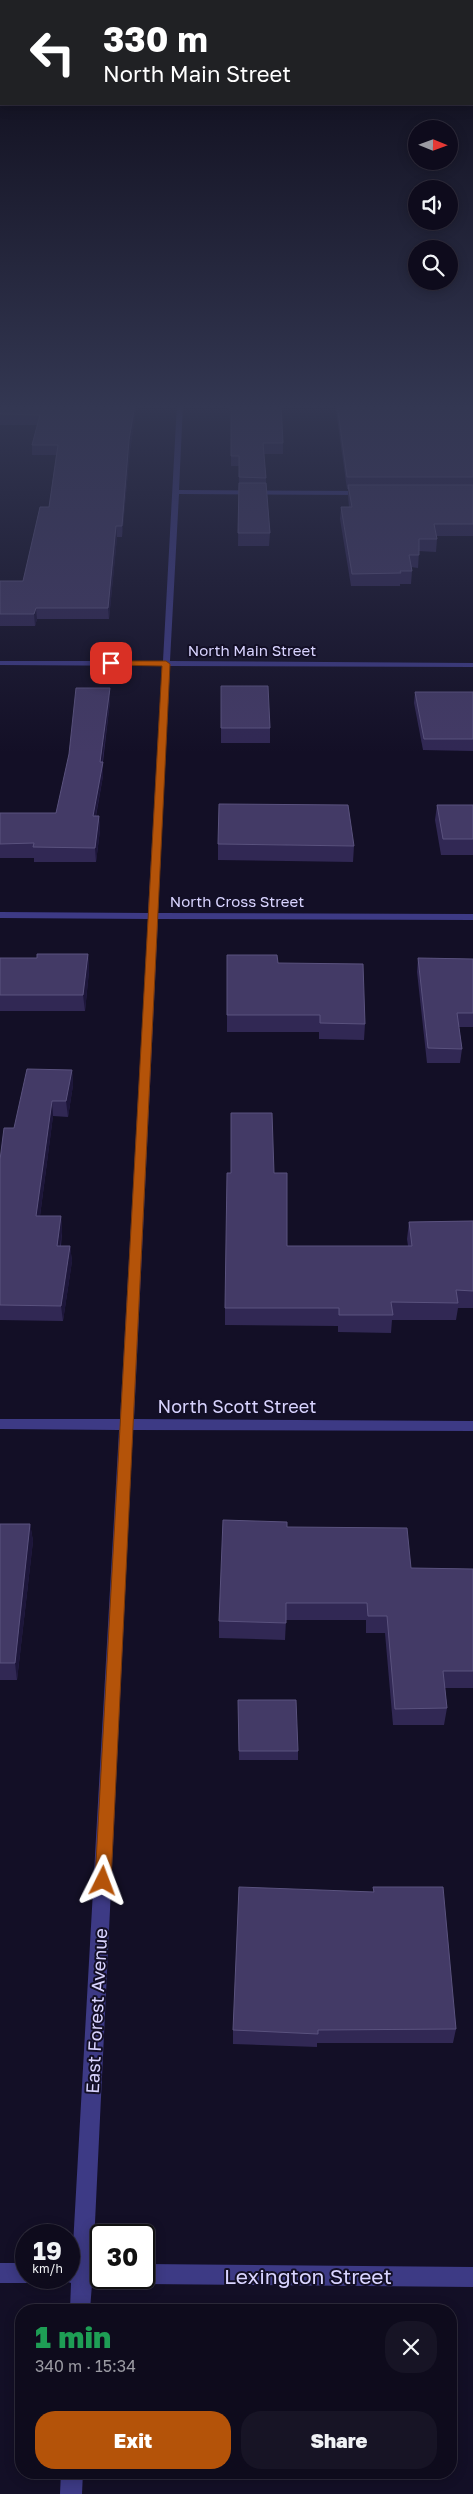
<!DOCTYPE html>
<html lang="en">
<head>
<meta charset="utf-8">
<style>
	:root { --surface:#0e0b1c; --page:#171425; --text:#f1f3f6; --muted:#9b9ba3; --line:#2e2b3b; --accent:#b45309 }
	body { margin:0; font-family:"Golos Text",sans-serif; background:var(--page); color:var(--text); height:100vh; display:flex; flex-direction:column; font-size:19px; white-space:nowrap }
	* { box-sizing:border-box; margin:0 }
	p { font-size:16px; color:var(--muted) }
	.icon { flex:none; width:28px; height:28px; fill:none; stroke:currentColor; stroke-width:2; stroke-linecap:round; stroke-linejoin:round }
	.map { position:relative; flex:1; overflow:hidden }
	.details { position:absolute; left:15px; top:2304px; width:442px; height:175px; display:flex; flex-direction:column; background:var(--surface); border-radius:20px; box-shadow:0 2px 12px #0003,0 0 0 1px var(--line) }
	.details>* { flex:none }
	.top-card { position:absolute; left:0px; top:0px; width:474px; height:105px; box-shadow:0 2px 12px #0003,0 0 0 1px var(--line); background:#202124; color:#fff; overflow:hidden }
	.needle { width:32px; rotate:91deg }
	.buttons { position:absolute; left:408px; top:120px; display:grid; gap:10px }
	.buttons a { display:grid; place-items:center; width:50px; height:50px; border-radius:50%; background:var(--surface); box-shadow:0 2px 12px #0003,0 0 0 1px var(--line); font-size:25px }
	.speed { position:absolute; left:15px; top:2224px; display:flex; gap:10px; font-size:25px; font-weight:700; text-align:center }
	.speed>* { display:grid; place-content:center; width:65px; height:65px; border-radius:50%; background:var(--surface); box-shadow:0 2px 12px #0003,0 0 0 1px var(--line); line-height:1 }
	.speed small { font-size:12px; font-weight:400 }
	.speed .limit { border:2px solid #111; border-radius:8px; background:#fff; color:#111 }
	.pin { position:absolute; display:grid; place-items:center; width:42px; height:42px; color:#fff; margin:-21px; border-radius:10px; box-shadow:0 2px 8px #0006 }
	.me { position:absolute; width:55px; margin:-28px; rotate:3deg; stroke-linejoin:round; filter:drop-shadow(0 0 4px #0008) }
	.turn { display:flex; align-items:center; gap:18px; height:105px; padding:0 20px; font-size:22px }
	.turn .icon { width:65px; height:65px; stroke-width:2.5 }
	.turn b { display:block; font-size:35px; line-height:42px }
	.round { display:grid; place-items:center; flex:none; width:52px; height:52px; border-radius:20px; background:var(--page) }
	.headline { display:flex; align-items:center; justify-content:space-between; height:85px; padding:0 20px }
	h1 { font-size:30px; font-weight:800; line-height:38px; color:#1e9e55 }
	.primary-button { display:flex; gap:10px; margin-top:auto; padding:10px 20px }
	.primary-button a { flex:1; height:58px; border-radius:20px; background:var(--accent); color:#fff; font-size:20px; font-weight:800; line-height:58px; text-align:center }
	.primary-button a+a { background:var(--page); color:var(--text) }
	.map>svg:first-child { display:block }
</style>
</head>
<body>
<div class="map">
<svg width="473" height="2494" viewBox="0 0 473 2494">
	<rect width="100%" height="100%" fill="#130f26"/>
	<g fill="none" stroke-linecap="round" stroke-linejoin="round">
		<g fill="#3d3a85" fill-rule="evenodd">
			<polygon points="177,404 183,404 179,490 365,491 368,493 365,495 179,494 170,661 473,663 473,667 170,666 158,913 473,914 473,920 158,919 134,1419 473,1421 473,1431 133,1430 93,2264 101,2264 101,2278 110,2278 108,2281 101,2284 92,2284 90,2310 70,2310 71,2283 62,2280 61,2278 69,2278 69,2263 72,2263 119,1430 0,1429 0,1419 120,1419 148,919 0,918 0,912 148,913 162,666 0,665 0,661 163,661"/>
			<polygon points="0,2263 26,2263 26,2278 34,2278 33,2280 26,2283 0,2283"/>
			<polygon points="144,2264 473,2267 473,2287 144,2284 137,2281 135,2278 144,2278"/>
			<polygon points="61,2472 83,2472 82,2494 60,2494"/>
		</g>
	</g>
	<g fill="#312854">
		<polygon points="0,404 137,404 130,450 122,537 117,537 109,619 37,619 35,626 0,626 0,581 23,581 49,507 56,455 32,455 32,445 37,425 0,425"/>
		<polygon points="231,404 283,443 283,454 264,454 270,533 269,546 238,546 239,466 231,466"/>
		<polygon points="335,404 473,404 473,536 436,536 437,539 436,552 419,551 418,568 411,567 412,571 411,584 400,584 400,586 351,586 340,519 341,507 349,507 348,496 348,489 347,489"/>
		<polygon points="221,686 270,728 270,743 221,743"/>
		<polygon points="110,688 110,701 103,762 103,776 96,816 99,816 100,830 96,862 34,862 34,858 0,858 0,813 56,813"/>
		<polygon points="415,692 473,692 473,751 423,750 414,703"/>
		<polygon points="437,805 473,805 473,855 441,855 435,820"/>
		<polygon points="218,844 354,846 353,862 218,860"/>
		<polygon points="88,954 89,971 85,1011 0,1011 0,958 37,958"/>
		<polygon points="227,955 278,963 365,1024 364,1040 319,1039 319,1032 227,1032"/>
		<polygon points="418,958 473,959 473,1027 459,1027 462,1049 460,1063 427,1063 417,972"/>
		<polygon points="72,1070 73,1085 68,1117 53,1116 40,1216 61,1216 62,1232 61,1246 70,1246 72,1261 63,1321 0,1320 0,1160 14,1128"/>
		<polygon points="274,1173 287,1246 408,1246 407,1239 409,1222 473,1221 473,1308 458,1308 456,1320 392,1320 391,1333 338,1332 338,1326 225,1325 225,1308"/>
		<polygon points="0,1524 30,1524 33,1541 17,1680 0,1680"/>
		<polygon points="287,1527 411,1568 473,1569 473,1688 445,1688 447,1708 444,1725 393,1725 385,1633 366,1633 366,1620 286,1620 285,1640 219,1638 219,1621"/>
		<polygon points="238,1700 298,1751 298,1760 239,1760"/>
		<polygon points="373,1887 456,2029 453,2043 317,2043 317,2047 233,2044 233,2030 373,1892"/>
	</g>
	<g fill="#1d163a">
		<polygon points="135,404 137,404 130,450 122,537 122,526 129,440"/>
		<polygon points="116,526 117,537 109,619 108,608"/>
		<polygon points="36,608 37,619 35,626 34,614"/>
		<polygon points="110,688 110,701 102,763 103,762 103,776 93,830 93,816"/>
		<polygon points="99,816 100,830 96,862 95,848"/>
		<polygon points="88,954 89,971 85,1011 83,995"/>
		<polygon points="72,1070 73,1085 68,1117 66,1101"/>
		<polygon points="52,1101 53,1116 38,1231 36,1216"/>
		<polygon points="61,1216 62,1232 58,1261 57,1246"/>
		<polygon points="70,1246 72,1261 63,1321 61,1306"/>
		<polygon points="30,1524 33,1541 17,1680 15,1663"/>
	</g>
	<g fill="#433a66" stroke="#5a527e">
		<polygon points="0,404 135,404 129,440 122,526 116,526 108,608 36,608 34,614 0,614 0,581 23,581 40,507 49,507 58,445 32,445 40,415 0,414"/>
		<polygon points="231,404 281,404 283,443 263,443 266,478 239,477 239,456 231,456"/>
		<polygon points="337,404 473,404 473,477 347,477"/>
		<polygon points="239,483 266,483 270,533 238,533"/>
		<polygon points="348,485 473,485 473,524 434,524 437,539 419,539 419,555 409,555 412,571 400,571 401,573 352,574 341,507 352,507"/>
		<polygon points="221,686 268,686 270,728 221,728"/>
		<polygon points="76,688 110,688 100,762 103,762 93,816 99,816 95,848 33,847 34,843 0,844 0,813 56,813 69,754"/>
		<polygon points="415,692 473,692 473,739 424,739"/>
		<polygon points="219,804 348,805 354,846 218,844"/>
		<polygon points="437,805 473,805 473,839 443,839"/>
		<polygon points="37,954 88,954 83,995 0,995 0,958 37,958"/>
		<polygon points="227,955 277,955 278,963 363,964 365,1024 320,1023 320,1015 227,1015"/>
		<polygon points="418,958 473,959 473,1013 457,1013 462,1049 428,1048"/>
		<polygon points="27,1069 72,1070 66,1101 52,1101 36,1216 61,1216 57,1246 70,1246 61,1306 0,1305 0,1160 4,1128 14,1128"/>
		<polygon points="231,1113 272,1113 274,1173 287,1173 287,1246 412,1246 409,1222 473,1221 473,1291 456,1290 458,1303 391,1302 393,1315 339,1315 339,1308 225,1308 227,1173 231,1173"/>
		<polygon points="223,1520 287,1522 287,1527 407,1528 411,1568 473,1569 473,1671 443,1671 447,1708 395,1709 387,1616 368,1616 367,1603 286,1603 286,1623 219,1621"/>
		<polygon points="0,1524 30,1524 15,1663 0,1663"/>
		<polygon points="238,1700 296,1700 298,1751 239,1751"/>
		<polygon points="239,1887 374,1892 373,1887 443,1887 456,2029 318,2030 318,2034 233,2030"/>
	</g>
	<linearGradient id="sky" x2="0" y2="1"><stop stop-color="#0a0815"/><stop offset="0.54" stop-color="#333752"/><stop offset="1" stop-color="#333752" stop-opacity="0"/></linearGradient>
	<rect width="473" height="753" fill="url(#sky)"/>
	<polygon fill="#b45309" stroke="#753606" points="166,661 170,664 111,1881 108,1886 103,1889 97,1886 95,1881 162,666 111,665 107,663 111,661"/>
	<g text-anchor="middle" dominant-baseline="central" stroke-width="4" stroke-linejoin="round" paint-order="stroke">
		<g font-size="15" fill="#d9d4ff" stroke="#130f26">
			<text x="252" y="650">North Main Street</text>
			<text x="237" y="901">North Cross Street</text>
		</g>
		<g font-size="18" fill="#d9d4ff" stroke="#130f26">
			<text x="237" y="1406">North Scott Street</text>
			<text transform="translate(96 2011) rotate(-87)">East Forest Avenue</text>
		</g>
		<g font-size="21" fill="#d9d4ff" stroke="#130f26">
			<text x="308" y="2276">Lexington Street</text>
		</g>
	</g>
</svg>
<div class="buttons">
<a><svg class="needle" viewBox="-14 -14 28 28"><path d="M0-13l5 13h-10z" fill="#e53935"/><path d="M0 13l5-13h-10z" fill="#9b9ba3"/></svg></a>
<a><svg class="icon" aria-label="sound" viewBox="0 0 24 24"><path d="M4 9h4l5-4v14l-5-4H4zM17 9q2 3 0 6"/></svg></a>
<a><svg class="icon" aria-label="search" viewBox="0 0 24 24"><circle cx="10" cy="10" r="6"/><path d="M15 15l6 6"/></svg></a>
</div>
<div class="speed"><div>19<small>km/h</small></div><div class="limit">30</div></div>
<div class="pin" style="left:111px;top:663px;background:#d93025"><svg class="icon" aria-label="arrive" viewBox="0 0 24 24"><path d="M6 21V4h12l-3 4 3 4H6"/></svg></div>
<svg class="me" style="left:103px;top:1881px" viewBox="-20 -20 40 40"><path d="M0-17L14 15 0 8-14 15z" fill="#b45309" stroke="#fff" stroke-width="4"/></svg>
<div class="top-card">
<div class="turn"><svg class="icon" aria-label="left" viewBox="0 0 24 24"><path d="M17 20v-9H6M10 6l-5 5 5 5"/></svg><div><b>330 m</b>North Main Street</div></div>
</div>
<section class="details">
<div class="headline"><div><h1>1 min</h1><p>340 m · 15:34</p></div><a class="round"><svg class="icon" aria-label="close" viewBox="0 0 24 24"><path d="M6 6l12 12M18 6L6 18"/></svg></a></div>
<div class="primary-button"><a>Exit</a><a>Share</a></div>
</section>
</div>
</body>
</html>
